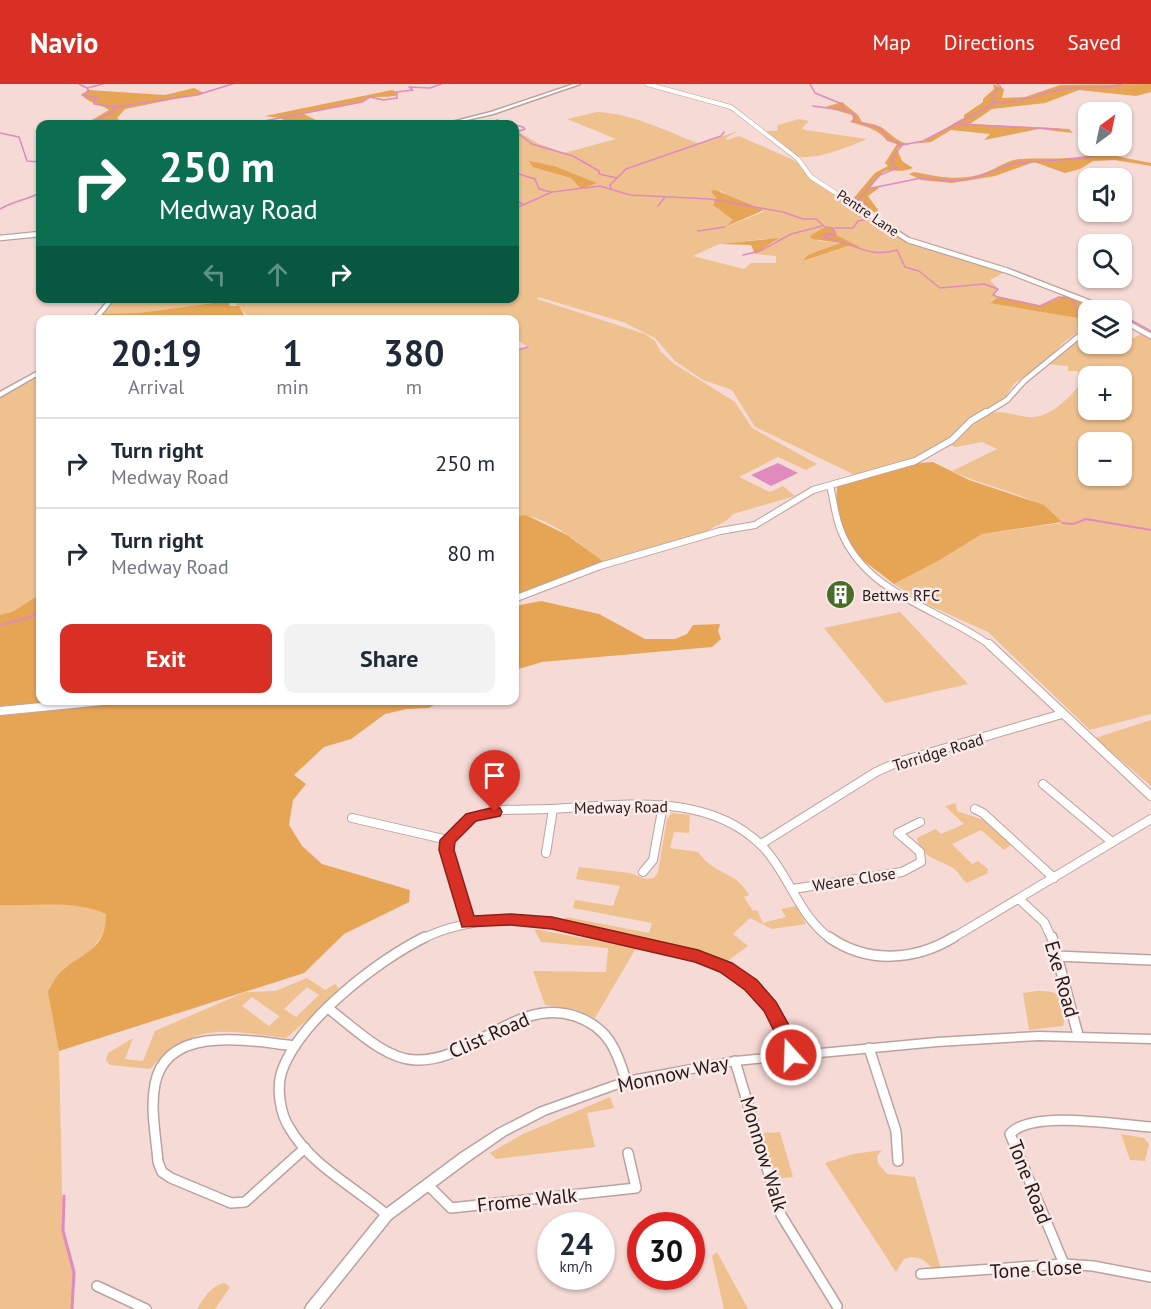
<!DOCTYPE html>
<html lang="en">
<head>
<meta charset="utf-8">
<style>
	:root { --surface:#fff; --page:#f2f2f3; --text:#1f2937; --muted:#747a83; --line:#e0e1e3; --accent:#d93025 }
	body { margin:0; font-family:"PT Sans",sans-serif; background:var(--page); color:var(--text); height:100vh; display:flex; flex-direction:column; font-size:22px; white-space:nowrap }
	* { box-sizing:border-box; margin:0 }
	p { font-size:20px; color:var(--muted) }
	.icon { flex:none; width:33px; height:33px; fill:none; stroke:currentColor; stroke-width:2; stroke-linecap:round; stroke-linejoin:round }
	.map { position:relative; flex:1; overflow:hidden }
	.details { position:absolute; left:36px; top:231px; width:483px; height:390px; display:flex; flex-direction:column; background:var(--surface); border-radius:12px; box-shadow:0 2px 4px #0004 }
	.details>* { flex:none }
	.guide { position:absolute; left:36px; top:36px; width:483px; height:183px; border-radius:12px; box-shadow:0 2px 4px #0004; background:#0b6e4f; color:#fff; overflow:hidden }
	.needle { width:39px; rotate:33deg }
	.buttons { position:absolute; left:1078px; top:18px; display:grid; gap:12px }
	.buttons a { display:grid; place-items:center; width:54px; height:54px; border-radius:12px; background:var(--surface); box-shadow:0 2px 4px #0004; font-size:30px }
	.speed { position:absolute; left:537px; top:1128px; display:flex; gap:12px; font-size:30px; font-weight:700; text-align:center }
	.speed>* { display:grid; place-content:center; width:78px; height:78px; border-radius:50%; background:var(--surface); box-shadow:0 2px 4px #0004; line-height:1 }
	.speed small { font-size:15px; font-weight:400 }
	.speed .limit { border:9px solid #d22; background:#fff; color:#111 }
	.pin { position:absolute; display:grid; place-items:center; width:51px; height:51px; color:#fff; margin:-62px -26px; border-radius:50% 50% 50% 0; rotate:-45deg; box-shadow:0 0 6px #0007 }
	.pin .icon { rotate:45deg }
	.me { position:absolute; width:66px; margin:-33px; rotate:340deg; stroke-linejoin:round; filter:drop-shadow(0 0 4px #0008) }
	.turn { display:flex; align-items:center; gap:21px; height:126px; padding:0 24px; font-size:27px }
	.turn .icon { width:78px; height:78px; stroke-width:2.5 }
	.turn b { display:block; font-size:42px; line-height:51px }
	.lanes { display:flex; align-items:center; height:57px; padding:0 24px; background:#0003; justify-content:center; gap:30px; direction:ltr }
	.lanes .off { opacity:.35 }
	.eta { display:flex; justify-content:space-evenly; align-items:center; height:102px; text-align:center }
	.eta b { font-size:36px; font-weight:700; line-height:42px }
	.button { display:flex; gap:12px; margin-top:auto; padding:12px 24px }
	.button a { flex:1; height:69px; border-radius:12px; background:var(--accent); color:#fff; font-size:24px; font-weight:700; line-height:69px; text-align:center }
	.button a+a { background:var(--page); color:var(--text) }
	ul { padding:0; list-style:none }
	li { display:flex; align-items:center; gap:18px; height:90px; padding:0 24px; border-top:2px solid var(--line) }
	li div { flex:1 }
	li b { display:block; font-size:22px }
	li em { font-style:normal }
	header { display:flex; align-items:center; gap:36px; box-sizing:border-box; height:84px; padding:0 30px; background:var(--accent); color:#fff }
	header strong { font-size:28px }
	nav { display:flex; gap:33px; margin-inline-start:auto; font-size:21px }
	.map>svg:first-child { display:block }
</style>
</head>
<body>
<header>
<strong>Navio</strong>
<nav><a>Map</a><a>Directions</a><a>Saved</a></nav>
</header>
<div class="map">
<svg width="1151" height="1225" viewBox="0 0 1151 1225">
	<rect width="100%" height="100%" fill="#f6dad6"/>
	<g fill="#efc18f" fill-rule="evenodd">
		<path d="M597 28C635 30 665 47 700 60L738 47 726 54 727 56 739 52 798 78 809 93 913 160 1005 188 990 196 998 205 994 211 998 213 990 218 1089 236V241L1065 257 1044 278 1014 300 1005 313 968 336 951 353 907 377 857 392 755 343 732 306 703 296 675 277 655 254 623 238 538 213 537 215 645 250 655 257 661 268 673 279 735 318 752 344 817 380 806 386 778 373 739 393 770 408 783 402 795 412 733 430C726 440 714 441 705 449L604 478C579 461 547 428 515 432V267L528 263 515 254 514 236 486 235 477 231 464 236H252L236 221 239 216 236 214H514V75L521 74 515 72V49L519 48 537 59 564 69 616 55 567 35ZM721 107 733 115 764 125 763 128 726 143 733 136 713 121 716 117 715 111ZM833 144 836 151 857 163 848 162 804 177 824 165 840 159 819 157 810 152ZM764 155 777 157 755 170 776 172V179H751L744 185 693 172 719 160Z"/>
		<path d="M799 35 809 37 802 44 805 46 867 55C851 62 810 79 795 71 785 66 775 54 765 47H777L778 41Z"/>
		<polygon points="118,215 221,215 212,219 139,229 103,230"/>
		<path d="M1089 247V260H1122V249L1134 254 1142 249 1151 255V630L1090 646 988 548 924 519 894 500 938 477 982 450 1062 439C1036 408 987 405 952 387L997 365 982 358 956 363 946 360 988 330C1003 325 1015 332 1030 333 1048 335 1070 314 1079 301L1078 287H1068V282L1046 280ZM1089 292H1122V326H1089ZM1089 358H1122V392H1089Z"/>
		<polygon points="40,291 40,510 14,527 0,531 0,312"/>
		<polygon points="900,528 968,600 885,619 824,544"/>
		<polygon points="1151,636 1151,702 1095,654"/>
		<path d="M956 719 957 727 984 736 1012 760 1004 766 981 746 952 760 972 780 978 777 988 785V789L967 799C961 795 959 788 953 784 938 775 921 774 917 754L936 745 941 750 964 740 945 722Z"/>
		<path d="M672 729 690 731 689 749 674 748 670 764 698 768C716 793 734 785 749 811L744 813 753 827 757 826 763 839 786 833 781 825 796 822 806 840 772 845 750 834 733 850 748 862 726 878 670 861 564 838 566 833 649 849 652 839 573 824 575 816 613 822 620 802 576 795 579 783 630 789 645 795 654 794 658 788 667 735Z"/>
		<polygon points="54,819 90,823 106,830 106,846 92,865 59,890 51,916 59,967 63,1147 74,1188 72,1225 0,1225 0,821"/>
		<polygon points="534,845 636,864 595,934 575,925 545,921 533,887 606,888 608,864 541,858"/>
		<path d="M307 894 325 906 335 900 341 907 286 954C226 947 194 936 150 985L110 981 106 976 108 969 133 954 125 975 143 977 155 947 245 908 275 907ZM307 903 319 911 296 933 284 925ZM252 913 279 932V933L269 942 242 922Z"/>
		<path d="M1037 907C1043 907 1052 907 1056 910 1064 914 1066 935 1063 942L1029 946 1023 909Z"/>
		<polygon points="610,1013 614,1024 587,1029 595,1063 496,1075 490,1069 523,1050"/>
		<polygon points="780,1048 793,1093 775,1095 762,1049"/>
		<polygon points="1121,1050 1144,1054 1149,1060 1145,1077 1130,1076"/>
		<path d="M882 1066 877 1072 878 1079 887 1090 915 1093 942 1189H936C927 1177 918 1170 904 1175L896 1188 825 1079 853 1070Z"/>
		<polygon points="717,1168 748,1225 724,1225 712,1172"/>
		<path d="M225 1199 230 1203 215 1225H197C204 1214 210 1202 225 1199Z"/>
	</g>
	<g fill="#e6a455">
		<path d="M993 0 1004 5 1002 14 1025 13 1060 1 1151 0V8L1136 12 1079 6 1045 19 992 25 970 40 1069 45 1073 49 1039 45 984 56 990 50 951 46 931 58 902 61 897 65 902 77 913 84C891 93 888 75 871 103L879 104 868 112 878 126 876 129 852 116 875 89 888 82 885 79 897 60 887 57C879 45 864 42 850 38L853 35 852 31 825 23 842 18 858 31 862 38C868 39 875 40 881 43 889 48 895 56 905 59 923 65 949 40 964 34V31L983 18V15L994 5Z"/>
		<path d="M194 4 204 9 125 25 117 34 124 40H85L109 26C101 20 89 20 82 11L88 6 165 11Z"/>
		<path d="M392 6 397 8V11C386 15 368 10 362 18L302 29 324 40H291L280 34 265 32Z"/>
		<path d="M1103 66 1120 73 1151 79V82L1115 76 1093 77 1080 85 1065 89 1034 78 995 92 952 99 921 96 909 90 914 88C939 93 962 98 987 88 997 84 1009 75 1021 75 1049 73 1076 78 1103 66Z"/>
		<polygon points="529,77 554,82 597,99 581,105 571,94 533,83"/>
		<polygon points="715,106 764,126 725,143 733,136 713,121 716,114 711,107"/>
		<polygon points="825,143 833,144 836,151 860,163 848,162 803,177 808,171 840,159 812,155 810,152"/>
		<polygon points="779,154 755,170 751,161 719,160"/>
		<polygon points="1067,211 1106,226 1089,226 1089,236 990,219 998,213 1040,222"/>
		<polygon points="228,217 230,222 239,222 244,231 252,235 98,236 102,230 139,229"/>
		<polygon points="933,378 969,396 1044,421 1062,438 982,450 938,477 894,500 851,467 836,425 837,402 919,379"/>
		<polygon points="526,431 567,451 604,478 515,513 515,432"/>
		<polygon points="40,510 40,616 72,617 0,622 0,531 14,527"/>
		<polygon points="541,517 599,530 645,555 675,555 687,550 693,541 720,540 718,547 721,555 712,563 542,578 515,586 515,522"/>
		<path d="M148 616 440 617 429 624 407 625 385 630 351 655 324 663 294 691 306 700 293 716 289 741 302 762 322 780 410 806 409 818 344 850 304 889 59 967 48 908C51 902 54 896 58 891 77 869 107 869 106 830 72 815 36 823 0 821V632Z"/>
	</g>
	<polygon fill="#e08abe" points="778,379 798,389 771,402 751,391"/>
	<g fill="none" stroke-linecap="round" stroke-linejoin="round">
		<g stroke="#e08abe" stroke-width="1.5">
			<polyline points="79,0 87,4"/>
			<polyline points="810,0 815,9 842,20 844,26 856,31 853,37 879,44 892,57 902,61"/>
			<path d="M995 18C1021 20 1044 7 1070 4 1087 2 1105 6 1122 0"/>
			<polyline points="813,22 842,26"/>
			<polyline points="115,23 197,11 232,0"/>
			<polyline points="497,36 523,43 525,45 516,48 532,60 573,72 599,87 599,90 617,94"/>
			<polyline points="89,40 114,27 115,23 94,20 95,15 99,14 82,11 89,7 87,4 103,0"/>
			<polyline points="262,40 271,38 264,37 362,18 370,13 383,16 397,14 397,8 413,6 409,3 430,4 441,0"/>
			<polyline points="954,40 1059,45"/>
			<polyline points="0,49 19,53 27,77 40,78"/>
			<polyline points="514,81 519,90 535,95 539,105 551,108"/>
			<polyline points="611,104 610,101 626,85 721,52 724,48"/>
			<polyline points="872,104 921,94 953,97 971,95 1015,79 1086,74 1105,67"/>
			<polyline points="514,116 523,120"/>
			<polyline points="658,122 665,113"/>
			<path d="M0 125C14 117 26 116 40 109"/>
			<path d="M514 125 552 108 600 102 630 111 710 115 783 128 803 135H816L825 143 833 144 836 151 824 150 825 154C853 158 868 175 897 166L905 183 919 187 940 204 984 200 998 205 993 211 998 213 1040 222 1059 213 1071 214 1078 227H1089"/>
			<polyline points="835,144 853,144 858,137 872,134 864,131 867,120 858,116 880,91 897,84 892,80 893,73 902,61 923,57 994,20 992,16 995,14 992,11 1001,3 997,0"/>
			<polyline points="698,147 725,143"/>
			<polyline points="743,171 760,167 791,150 822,142"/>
			<polyline points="1094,226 1103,226"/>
			<polyline points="1122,231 1151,247"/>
			<polyline points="514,267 528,263"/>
		</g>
		<g stroke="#e08abe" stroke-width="2">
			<polyline points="1062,439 1073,440 1086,435 1151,446"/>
			<polyline points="0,541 31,533 40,525"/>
		</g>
		<polyline stroke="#e08abe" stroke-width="3" points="64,1112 63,1147 74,1188 72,1225"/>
		<defs>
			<polyline id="minor-far4" points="647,0 731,23 798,75 811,93 893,146"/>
			<g id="minor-far3">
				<polyline points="890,144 908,156 1008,187 1109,226"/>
				<polyline points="0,154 40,150"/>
				<polyline points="1122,236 1151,252"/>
				<polyline points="984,330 1007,316 1024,297 1089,244"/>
			</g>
			<g id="minor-far2">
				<path d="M830 402C834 417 835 433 841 447 866 511 941 525 991 562"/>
				<polyline points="514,515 600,482 720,447 755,441 813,406 915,377 952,356 971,337 986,328"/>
			</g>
			<g id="minor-far1">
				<polyline points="989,560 1151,712"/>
				<polyline points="0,627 113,616"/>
				<polyline points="1043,700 1112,758"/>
				<polyline points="975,725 983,729 1054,794"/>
				<polyline points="352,734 448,756"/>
				<polyline points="761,760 876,688 898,678 1062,630"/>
				<polyline points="546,769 553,725"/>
				<polyline points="643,788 653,776 663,721"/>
				<polyline points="793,805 902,788 921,778 920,768 898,749 920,738"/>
				<polyline points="1019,815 1044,838 1052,855"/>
				<path d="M467 839C452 784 422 737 503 726 524 725 546 726 567 724 634 720 711 710 763 763 789 790 799 833 831 855"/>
				<path d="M422 855C487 823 554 839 621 855"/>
				<polyline points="951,855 1151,735"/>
			</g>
			<g id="minor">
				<path d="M614 853C697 873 763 876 791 971"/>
				<path d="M829 853C867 880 915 877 954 853"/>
				<polyline points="1052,853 1078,951"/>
				<polyline points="1056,872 1151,876"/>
				<path d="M329 925C352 942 384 975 415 976 474 978 515 913 575 932 608 943 617 966 626 997"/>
				<path d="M295 962C251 957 167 939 155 1000 150 1025 156 1052 158 1078L162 1088 171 1094 231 1119 245 1118 305 1064"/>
				<polyline points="869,964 896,1047 898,1077"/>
				<polyline points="735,977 781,1131 837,1222"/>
				<polyline points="428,1101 451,1124 636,1104 628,1069"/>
				<path d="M387 1131C355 1103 310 1081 289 1043 280 1029 277 1006 281 990 297 938 378 876 425 853"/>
				<path d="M1064 1180 1010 1050C1031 1025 1119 1041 1151 1043"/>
				<polyline points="921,1190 1064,1180 1093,1182 1151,1193"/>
				<polyline points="97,1202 146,1225"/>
			</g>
			<g id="tertiary">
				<polygon points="574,0 580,0 493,30 449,40 444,40 491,28"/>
				<polygon points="110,214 115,214 97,236 92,236"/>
				<polygon points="40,286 40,290 0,313 0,308"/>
				<polygon points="1039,948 1151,951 1151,959 1039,956 937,962 735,981 627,1001 547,1030 506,1051 469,1077 391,1135 319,1225 305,1225 307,1221 383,1127 461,1069 498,1045 539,1024 626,993 735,973 937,954"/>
			</g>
		</defs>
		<use href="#minor-far4" stroke="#bca29e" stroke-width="5"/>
		<use href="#minor-far3" stroke="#bca29e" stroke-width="7"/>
		<use href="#minor-far2" stroke="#bca29e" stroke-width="8"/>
		<use href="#minor-far1" stroke="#bca29e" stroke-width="10"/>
		<use href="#minor" stroke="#bca29e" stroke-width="12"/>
		<use href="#tertiary" stroke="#bca29e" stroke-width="3"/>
		<use href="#minor-far4" stroke="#fff" stroke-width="4"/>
		<use href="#minor-far3" stroke="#fff" stroke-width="4.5"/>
		<use href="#minor-far2" stroke="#fff" stroke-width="6"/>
		<use href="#minor-far1" stroke="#fff" stroke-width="8"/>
		<use href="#minor" stroke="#fff" stroke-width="9"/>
		<use href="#tertiary" fill="#fff" fill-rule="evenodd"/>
	</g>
	<polygon fill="#d93025" stroke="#8d1f18" stroke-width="1.5" points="495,723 500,724 502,728 500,732 476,737 455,758 454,766 474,832 511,830 552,833 698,866 732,879 757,896 776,918 794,950 800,971 798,976 791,978 785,976 776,951 764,927 745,906 720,888 695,878 552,845 511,841 462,843 439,766 440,756 466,730"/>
	<defs>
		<symbol id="building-disc" viewBox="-11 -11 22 22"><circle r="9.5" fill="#476d27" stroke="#fbeae8"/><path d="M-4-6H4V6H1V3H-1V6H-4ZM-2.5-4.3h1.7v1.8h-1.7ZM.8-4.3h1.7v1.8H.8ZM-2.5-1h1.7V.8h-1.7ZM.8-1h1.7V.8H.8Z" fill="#fff"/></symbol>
	</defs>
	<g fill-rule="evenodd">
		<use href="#building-disc" x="824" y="494" width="33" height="33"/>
	</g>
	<g text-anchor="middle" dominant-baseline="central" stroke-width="5" stroke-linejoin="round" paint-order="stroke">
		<g font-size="14" fill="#231918" stroke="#fbeae8">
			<text transform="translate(868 129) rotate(34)">Pentre Lane</text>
		</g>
		<g font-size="16" fill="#231918" stroke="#fbeae8" text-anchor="start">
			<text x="862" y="511">Bettws RFC</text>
		</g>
		<g font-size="16" fill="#231918" stroke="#fbeae8">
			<text transform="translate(938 668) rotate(-17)">Torridge Road</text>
			<text transform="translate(621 723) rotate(-1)">Medway Road</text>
			<text transform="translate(854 795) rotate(-9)">Weare Close</text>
		</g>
		<g font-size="20" fill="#231918" stroke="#fbeae8">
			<text transform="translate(1062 895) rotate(74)">Exe Road</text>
			<text transform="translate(489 951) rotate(-24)">Clist Road</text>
			<text transform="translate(673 990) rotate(-12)">Monnow Way</text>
			<text transform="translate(764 1070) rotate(73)">Monnow Walk</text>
			<text transform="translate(1030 1098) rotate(69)">Tone Road</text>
			<text transform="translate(527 1116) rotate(-6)">Frome Walk</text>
			<text transform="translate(1036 1185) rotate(-3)">Tone Close</text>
		</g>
	</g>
</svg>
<div class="buttons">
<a><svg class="needle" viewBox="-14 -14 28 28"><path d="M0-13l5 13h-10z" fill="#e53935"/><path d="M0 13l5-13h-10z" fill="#747a83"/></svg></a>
<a><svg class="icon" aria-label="sound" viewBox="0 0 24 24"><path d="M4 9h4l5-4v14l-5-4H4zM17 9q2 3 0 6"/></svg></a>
<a><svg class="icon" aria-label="search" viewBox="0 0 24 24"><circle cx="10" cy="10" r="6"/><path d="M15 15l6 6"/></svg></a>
<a><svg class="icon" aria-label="layers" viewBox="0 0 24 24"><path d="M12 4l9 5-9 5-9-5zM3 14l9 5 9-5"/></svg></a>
<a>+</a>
<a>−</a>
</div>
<div class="speed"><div>24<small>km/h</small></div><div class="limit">30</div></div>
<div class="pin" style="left:495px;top:728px;background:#d93025"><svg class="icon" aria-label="arrive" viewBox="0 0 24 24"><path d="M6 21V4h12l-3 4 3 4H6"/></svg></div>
<svg class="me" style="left:791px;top:971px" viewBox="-20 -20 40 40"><circle r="17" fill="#d93025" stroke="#fff" stroke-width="3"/><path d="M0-11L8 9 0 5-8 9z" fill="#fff"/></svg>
<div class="guide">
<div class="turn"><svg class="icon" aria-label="right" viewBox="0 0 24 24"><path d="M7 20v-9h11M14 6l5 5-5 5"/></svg><div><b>250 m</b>Medway Road</div></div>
<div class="lanes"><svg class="icon off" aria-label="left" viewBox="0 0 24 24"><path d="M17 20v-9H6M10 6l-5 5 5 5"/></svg><svg class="icon off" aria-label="ahead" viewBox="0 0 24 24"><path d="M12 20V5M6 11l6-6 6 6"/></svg><svg class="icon" aria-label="right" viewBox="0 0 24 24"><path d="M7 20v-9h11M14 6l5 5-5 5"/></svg></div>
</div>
<section class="details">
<div class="eta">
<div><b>20:19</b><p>Arrival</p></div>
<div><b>1</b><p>min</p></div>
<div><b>380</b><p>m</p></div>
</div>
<ul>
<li><svg class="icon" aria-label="right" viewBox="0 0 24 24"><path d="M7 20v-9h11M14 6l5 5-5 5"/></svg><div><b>Turn right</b><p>Medway Road</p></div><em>250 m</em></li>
<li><svg class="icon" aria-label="right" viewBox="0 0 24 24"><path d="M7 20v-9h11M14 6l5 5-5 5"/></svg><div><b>Turn right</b><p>Medway Road</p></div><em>80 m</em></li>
</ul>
<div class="button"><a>Exit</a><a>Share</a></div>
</section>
</div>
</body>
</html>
